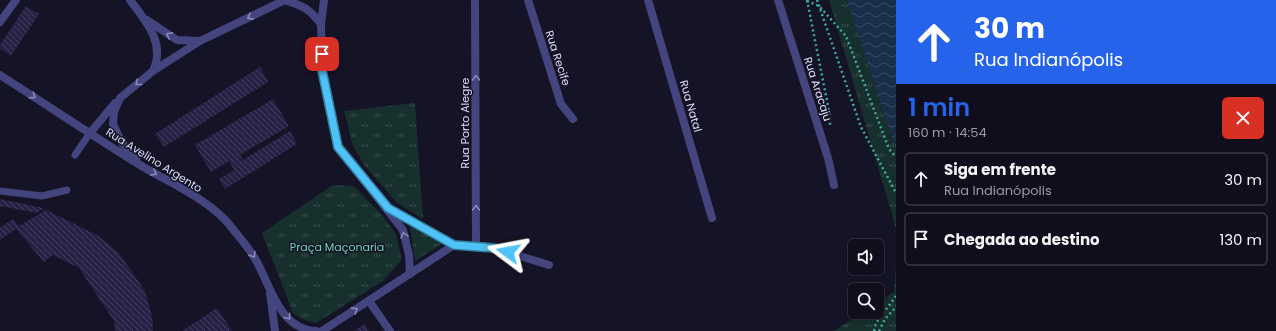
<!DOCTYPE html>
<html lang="pt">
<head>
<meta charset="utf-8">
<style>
	:root { --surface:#100e1c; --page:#1e1c29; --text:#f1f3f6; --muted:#9c9ca3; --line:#302e3b; --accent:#2563eb }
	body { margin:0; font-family:Poppins,sans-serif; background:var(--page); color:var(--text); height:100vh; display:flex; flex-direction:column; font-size:15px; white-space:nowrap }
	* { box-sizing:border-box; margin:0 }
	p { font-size:13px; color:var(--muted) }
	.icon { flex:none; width:22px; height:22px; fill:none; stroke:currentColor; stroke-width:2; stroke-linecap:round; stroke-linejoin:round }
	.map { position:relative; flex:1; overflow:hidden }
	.sheet { display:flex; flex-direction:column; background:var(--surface); width:380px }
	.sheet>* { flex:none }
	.top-card { background:#2563eb; color:#fff; overflow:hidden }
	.fabs { position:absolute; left:848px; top:239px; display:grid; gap:8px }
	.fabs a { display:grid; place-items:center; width:36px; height:36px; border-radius:6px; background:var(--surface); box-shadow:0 2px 6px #0003,0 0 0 1px var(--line); font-size:20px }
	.pin { position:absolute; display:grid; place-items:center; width:34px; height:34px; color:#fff; margin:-17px; border-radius:8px; box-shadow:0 2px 6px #0006 }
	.me { position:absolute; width:44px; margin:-22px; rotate:283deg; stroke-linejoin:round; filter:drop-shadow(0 0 3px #0008) }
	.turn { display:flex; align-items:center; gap:14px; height:84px; padding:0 12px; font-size:18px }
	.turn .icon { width:52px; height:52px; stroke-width:2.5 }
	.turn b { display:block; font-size:28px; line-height:34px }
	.round { display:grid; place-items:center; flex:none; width:42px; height:42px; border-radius:6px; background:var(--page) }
	.summary { display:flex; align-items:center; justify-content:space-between; height:68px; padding:0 12px }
	h1 { font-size:24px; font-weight:600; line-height:30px; color:var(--accent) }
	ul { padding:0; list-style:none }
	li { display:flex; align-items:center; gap:12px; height:54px; margin:0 8px 6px; padding:0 4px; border:2px solid var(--line); border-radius:6px }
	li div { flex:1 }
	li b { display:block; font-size:15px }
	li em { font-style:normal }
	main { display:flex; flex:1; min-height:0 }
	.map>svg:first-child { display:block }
</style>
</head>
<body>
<main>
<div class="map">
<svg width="896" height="331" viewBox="0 0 896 331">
	<defs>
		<pattern id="grass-tufts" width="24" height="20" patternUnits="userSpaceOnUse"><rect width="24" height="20" fill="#17302d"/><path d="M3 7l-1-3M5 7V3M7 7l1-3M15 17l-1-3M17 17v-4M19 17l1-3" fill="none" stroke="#384e4c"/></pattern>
		<pattern id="water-waves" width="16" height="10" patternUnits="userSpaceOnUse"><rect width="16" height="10" fill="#182e4b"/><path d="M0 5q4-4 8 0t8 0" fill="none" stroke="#394c66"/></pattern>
		<pattern id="building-back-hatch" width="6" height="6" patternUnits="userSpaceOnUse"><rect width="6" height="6" fill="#272145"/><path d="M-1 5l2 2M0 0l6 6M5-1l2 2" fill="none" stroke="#464161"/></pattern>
	</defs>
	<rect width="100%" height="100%" fill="#151326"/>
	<g fill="url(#grass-tufts)">
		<polygon points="829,0 896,0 896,228"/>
		<polygon points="415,103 423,219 397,203 364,165 353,146 344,111"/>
		<polygon points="333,185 354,186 381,214 396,234 402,260 383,281 316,323 302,319 293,313 262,233"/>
		<polygon points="410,227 443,243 415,261"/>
		<polygon points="896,266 896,331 834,331 863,312 877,312 877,303 894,292"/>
	</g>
	<polygon fill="url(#water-waves)" points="847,0 896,0 896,144 894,143"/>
	<g fill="url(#building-back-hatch)">
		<polygon points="26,6 39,14 11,56 0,48 0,45"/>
		<polygon points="260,67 268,82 164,147 155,134"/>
		<polygon points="273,99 289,126 240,155 243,160 290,131 297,144 225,189 219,179 234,170 229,161 211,172 195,145"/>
		<polygon points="0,199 44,208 37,213 0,206"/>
		<polygon points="46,210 97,235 119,253 145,291 152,316 153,331 115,331 114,321 79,268 53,255 44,262 16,229 0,240 0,228 13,219 19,226"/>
		<polygon points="217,308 232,331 182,331"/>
		<polygon points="365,324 369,331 354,331"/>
	</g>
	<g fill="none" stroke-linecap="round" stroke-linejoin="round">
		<g stroke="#40ab9f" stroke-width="2.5" stroke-dasharray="2 3" stroke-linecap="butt">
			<polyline points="807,0 830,116 830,127"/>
			<polyline points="817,0 861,127 896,193"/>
			<polyline points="807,1 819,6 846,36 889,149 896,157"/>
			<polyline points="874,331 876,323 896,296"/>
			<polyline points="879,331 885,319 896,307"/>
		</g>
		<g stroke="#44457f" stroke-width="7">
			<polyline points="75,155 90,133"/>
			<polyline points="0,191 42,196 67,190"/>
		</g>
		<g stroke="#44457f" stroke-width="8">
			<path d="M130 0C146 21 166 44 153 71"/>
			<path d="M284 0C303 6 309 8 321 24"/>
			<polyline points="324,0 321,24 322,70 338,147 403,230 409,255 410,274"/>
			<polyline points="475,0 476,247"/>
			<polyline points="528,0 561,104 573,119"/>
			<polyline points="648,0 712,218"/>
			<polyline points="778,0 828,158 834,185"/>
			<polyline points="147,20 177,40 199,41"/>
			<polyline points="0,22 16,0"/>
			<path d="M0 75C47 105 93 136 140 165 168 182 206 198 228 223 238 236 249 247 257 262 271 288 280 329 316 331"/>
			<polyline points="90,133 115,103"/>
			<polyline points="136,160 122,143 113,124 114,112 120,98 153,71 200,41 285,0"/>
			<polyline points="390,210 454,245 494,248 549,265"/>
			<polyline points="270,293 275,331"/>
			<polyline points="369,301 390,331"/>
			<polyline points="322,331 454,245"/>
		</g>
	</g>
	<defs><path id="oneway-chevron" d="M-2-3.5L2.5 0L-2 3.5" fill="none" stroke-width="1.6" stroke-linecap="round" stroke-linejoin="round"/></defs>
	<g stroke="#8a89b7">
		<use href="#oneway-chevron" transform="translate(250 17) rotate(154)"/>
		<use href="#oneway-chevron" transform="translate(169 35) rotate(-151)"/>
		<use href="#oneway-chevron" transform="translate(476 78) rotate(-90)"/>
		<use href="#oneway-chevron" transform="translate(138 83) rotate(141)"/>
		<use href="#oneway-chevron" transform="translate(33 96) rotate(33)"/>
		<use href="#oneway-chevron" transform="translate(154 173) rotate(30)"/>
		<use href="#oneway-chevron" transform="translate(476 208) rotate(-90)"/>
		<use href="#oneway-chevron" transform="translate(404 235) rotate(-106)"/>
		<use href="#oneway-chevron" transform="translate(253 255) rotate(58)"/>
		<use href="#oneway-chevron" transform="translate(355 310) rotate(-33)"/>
		<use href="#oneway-chevron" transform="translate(288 317) rotate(52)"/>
	</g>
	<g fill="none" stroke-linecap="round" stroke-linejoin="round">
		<defs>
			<polyline id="route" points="322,54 322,70 338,147 388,208 454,245 494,248 508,252"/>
		</defs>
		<use href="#route" stroke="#337fa1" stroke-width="10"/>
		<use href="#route" stroke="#4fc3f7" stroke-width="7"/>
	</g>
	<g text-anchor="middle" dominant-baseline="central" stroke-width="3" stroke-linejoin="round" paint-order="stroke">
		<g font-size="11" fill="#dfddfb" stroke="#151326">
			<text transform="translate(558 58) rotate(72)">Rua Recife</text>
			<text transform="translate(818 89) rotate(72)">Rua Aracaju</text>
			<text transform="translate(691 106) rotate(74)">Rua Natal</text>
			<text transform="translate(465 123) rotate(-90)">Rua Porto Alegre</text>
			<text transform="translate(154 160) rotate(32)">Rua Avelino Argento</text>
		</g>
		<g font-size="11" fill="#71d2b5" stroke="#151326">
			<text x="337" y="247">Praça Maçonaria</text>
		</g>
	</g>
</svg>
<div class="fabs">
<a><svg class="icon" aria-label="sound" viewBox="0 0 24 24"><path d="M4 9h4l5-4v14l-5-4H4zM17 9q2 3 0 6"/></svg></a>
<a><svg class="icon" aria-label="search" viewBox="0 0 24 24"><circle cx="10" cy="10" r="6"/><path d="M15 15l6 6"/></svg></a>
</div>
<div class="pin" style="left:322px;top:54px;background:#d93025"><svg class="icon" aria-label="arrive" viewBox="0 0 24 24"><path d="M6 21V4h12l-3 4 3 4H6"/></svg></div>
<svg class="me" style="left:508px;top:252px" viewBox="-20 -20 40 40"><path d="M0-17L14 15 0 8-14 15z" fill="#4fc3f7" stroke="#fff" stroke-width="4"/></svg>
</div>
<section class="sheet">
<div class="top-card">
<div class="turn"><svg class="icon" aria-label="ahead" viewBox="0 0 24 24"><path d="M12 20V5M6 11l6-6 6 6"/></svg><div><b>30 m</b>Rua Indianópolis</div></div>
</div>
<div class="summary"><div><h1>1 min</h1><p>160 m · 14:54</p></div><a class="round" style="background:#d93025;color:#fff"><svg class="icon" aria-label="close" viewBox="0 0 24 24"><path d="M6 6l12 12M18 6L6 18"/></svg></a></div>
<ul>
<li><svg class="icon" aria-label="ahead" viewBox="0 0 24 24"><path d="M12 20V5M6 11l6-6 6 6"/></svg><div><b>Siga em frente</b><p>Rua Indianópolis</p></div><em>30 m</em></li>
<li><svg class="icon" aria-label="arrive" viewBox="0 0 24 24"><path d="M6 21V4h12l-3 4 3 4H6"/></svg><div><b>Chegada ao destino</b></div><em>130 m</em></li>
</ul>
</section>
</main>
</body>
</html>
